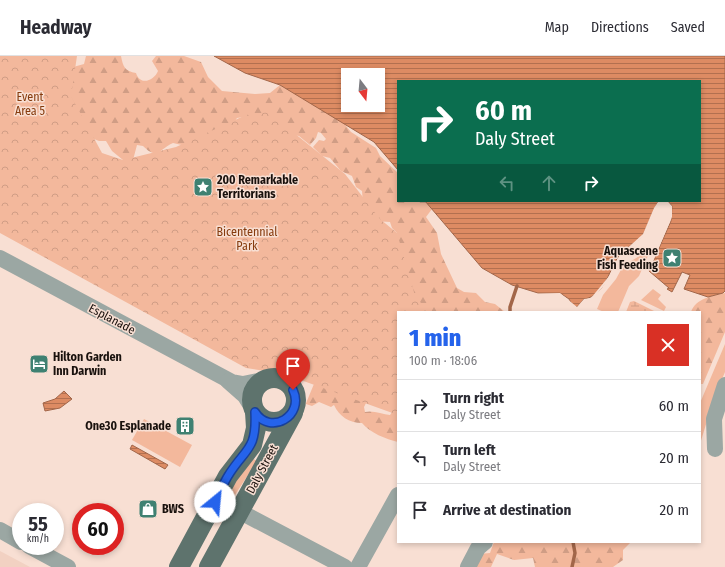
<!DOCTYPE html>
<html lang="en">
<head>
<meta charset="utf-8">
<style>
	:root { --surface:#fff; --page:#f7f7f7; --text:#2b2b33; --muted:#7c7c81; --line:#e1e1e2; --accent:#2563eb }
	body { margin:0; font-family:"Fira Sans Condensed",sans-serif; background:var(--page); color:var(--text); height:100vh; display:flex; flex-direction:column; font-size:15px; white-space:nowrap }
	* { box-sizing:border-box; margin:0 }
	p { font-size:13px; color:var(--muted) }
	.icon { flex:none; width:22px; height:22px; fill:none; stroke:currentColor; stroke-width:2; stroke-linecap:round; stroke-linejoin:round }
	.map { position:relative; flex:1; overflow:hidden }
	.sheet { position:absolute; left:397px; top:255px; width:304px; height:232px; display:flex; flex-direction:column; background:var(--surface); border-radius:0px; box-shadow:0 2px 6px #0003 }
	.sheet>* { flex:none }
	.hud { position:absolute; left:397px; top:24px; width:304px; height:122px; border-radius:0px; box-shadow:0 2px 6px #0003; background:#0b6e4f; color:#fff; overflow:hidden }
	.needle { width:26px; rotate:164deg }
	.controls { position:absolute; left:341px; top:12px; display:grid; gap:8px }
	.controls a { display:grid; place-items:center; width:44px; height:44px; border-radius:0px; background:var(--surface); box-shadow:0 2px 6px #0003; font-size:20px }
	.speed { position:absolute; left:12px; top:447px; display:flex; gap:8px; font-size:20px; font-weight:700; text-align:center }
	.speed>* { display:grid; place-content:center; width:52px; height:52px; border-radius:50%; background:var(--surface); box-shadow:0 2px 6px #0003; line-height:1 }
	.speed small { font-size:10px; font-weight:400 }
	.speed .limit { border:6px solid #d22; background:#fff; color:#111 }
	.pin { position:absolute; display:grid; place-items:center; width:34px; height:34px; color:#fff; margin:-41px -17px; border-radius:50% 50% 50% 0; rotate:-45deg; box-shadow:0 0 4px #0007 }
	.pin .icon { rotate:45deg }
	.me { position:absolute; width:44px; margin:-22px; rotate:28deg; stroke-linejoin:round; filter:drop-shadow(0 0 3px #0008) }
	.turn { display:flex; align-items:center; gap:14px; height:84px; padding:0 12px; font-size:18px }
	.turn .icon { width:52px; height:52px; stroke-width:2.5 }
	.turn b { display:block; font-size:28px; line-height:34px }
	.lanes { display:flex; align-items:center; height:38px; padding:0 12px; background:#0003; justify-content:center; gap:20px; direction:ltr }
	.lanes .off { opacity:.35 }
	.round { display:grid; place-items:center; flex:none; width:42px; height:42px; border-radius:0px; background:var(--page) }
	.head { display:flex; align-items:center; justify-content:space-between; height:68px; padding:0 12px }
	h1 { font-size:24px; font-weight:800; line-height:30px; color:var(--accent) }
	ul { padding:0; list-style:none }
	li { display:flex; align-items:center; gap:12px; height:52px; padding:0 12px; border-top:1px solid var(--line) }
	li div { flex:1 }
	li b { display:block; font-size:15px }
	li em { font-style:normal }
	header { display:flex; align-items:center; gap:24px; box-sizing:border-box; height:56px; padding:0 20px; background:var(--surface); border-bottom:1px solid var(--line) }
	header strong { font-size:19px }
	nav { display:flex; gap:22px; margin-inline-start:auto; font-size:14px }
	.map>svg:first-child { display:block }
</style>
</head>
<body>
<header>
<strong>Headway</strong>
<nav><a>Map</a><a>Directions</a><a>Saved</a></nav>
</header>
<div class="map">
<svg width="725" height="511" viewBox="0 0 725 511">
	<defs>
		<pattern id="forest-firs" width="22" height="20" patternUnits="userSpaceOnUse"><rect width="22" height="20" fill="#f3b89c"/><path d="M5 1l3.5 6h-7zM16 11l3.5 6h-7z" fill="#d09d85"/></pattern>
		<pattern id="wetland-marsh" width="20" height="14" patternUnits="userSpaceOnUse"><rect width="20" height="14" fill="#f3b89c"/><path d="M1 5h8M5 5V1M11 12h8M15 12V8" fill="none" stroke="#d09d85"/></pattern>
		<pattern id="park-crowns" width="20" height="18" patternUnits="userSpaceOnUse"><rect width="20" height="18" fill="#f3b89c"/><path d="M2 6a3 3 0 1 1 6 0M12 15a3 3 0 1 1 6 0" fill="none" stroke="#d09d85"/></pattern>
		<pattern id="water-rules" width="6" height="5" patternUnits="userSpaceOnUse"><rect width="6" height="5" fill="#dd8b63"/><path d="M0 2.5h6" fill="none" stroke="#b27050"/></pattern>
	</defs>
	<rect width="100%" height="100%" fill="#f8dfd3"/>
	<polygon fill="#f2d1c2" points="0,495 30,511 0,511"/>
	<g fill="#f3b89c">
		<polygon points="651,193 639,220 629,230 618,256 604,256 597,253 603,239 616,223 623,210"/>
		<polygon points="653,233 661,239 658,243 666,251 664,255 641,244"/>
		<polygon points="725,288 725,316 714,342 700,388 700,347"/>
		<polygon points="144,363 192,389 180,411 132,384"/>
		<polygon points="252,402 257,405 233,442 232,430"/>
	</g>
	<g fill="url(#forest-firs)">
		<path d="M86 0H121C123 11 125 15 136 17 140 30 154 25 158 15L152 5 156 0H184L201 6 208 21 222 35 255 38 270 37 280 29 342 65 351 76 376 92 380 100 398 117V145H425L432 153 426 161 437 177 441 198 457 232 464 236 476 237 485 246 495 248 505 256H398L397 177 392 172 390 166 374 165 364 161 362 135 356 131 352 120 341 115 330 102 322 100 313 91 319 84 324 85 326 83 321 77 318 76 316 82 310 89 299 80 293 79 256 59 237 62 235 65 186 90 173 87C159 93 158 105 143 90L137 89 133 104H123L112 95 106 85H99L89 81 68 35 66 13 84 8Z"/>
		<path d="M725 237V276L703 328H700V256H691C696 242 712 240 725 237Z"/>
		<path d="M316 323 367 345 364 351 365 356C373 354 382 358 390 359L394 353H398V386C386 383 370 377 362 367 349 367 339 360 334 349L331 351 319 346 312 350 306 348 302 357Z"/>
		<polygon points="494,486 631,486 623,494 623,504 613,511 535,511 533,502 514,504 497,498 491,511 471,511 479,498 490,497"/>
	</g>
	<polygon fill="url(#wetland-marsh)" points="634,245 656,256 626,256 630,246"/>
	<polygon fill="url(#park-crowns)" points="0,0 77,0 71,40 102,97 123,104 176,91 246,59 268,56 345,118 380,163 397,177 416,243 433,256 398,256 398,359 284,318 246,312 0,177"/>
	<g fill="url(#water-rules)" stroke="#a26649" fill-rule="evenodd">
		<path d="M214 0H725V235L723 237 708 241 684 233 690 219 682 216 672 236 667 233 669 232 649 215 671 165 672 150 668 145H700V25H398V114L374 86 280 29 245 17ZM348 19H378V49H348Z"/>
		<path d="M425 145H663L658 146C652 156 650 167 644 177 639 186 628 190 621 197 609 211 606 240 584 243L577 251 573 250 569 243 560 237H538L512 229 482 212Z"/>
		<polygon points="64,335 72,343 60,352 45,355 43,347 55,343"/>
		<polygon points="132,389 168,409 165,413 130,393"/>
	</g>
	<g fill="#f8dfd3">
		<polygon points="663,145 665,146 660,148 656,153 645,179 623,198 611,221 592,244 585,245 577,253 572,251 567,245 559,239 534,238 560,237 577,251 584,243 591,242 610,219 622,197 643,178 654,152 658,146"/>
		<polygon points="666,145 672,150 672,161 649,215 648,214 670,161 670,151"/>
	</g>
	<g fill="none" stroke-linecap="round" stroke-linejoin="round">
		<g stroke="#a26649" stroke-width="3.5">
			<polyline points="510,256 510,251 517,230"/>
			<polyline points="572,511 575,497 573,486"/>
		</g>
		<g stroke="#9ba7a3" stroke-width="16">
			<polyline points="0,202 232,326 243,328 268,323"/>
			<polyline points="228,325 245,340 253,353"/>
			<polyline points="715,393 714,363 725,329"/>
			<polyline points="216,443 345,511"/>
			<polyline points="0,474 21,486"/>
			<polyline points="29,490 68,511"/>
			<polyline points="358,511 398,439"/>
			<polyline points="468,511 478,492 485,486"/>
		</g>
		<g stroke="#5e736d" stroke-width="20">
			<circle cx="274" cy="344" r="22"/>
			<polyline points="179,511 228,420 252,389 256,372 255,356"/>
			<polyline points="209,511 293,357"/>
		</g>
	</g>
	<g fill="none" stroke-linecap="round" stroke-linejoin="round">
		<defs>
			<path id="route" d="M215 446C220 437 223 428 228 420 245 392 257 395 255 356 270 380 305 360 293 334"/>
		</defs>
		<use href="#route" stroke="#184099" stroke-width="10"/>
		<use href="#route" stroke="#2563eb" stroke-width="7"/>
	</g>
	<defs>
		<symbol id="sight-square" viewBox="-11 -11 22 22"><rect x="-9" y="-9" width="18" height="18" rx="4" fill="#3f8172" stroke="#f8dfd3"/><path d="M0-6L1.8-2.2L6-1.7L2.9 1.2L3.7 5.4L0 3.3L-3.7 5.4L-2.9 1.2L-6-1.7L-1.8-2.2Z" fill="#fff"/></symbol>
		<symbol id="hotel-square" viewBox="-11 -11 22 22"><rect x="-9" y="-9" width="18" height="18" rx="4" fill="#3f8172" stroke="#f8dfd3"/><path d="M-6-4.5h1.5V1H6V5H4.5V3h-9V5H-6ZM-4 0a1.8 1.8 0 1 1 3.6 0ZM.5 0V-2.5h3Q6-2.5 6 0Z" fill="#fff"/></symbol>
		<symbol id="building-square" viewBox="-11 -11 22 22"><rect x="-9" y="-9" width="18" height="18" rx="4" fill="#3f8172" stroke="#f8dfd3"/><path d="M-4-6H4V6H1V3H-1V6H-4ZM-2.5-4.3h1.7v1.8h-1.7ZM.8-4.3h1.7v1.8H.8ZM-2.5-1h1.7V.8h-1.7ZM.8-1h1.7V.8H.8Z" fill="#fff"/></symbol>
		<symbol id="shop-square" viewBox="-11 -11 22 22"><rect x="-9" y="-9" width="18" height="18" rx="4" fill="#3f8172" stroke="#f8dfd3"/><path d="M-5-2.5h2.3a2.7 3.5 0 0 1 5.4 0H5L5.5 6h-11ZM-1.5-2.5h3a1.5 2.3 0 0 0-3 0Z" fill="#fff"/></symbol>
	</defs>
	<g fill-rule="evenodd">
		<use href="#sight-square" x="192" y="120" width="22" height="22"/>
		<use href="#sight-square" x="661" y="191" width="22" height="22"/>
		<use href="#hotel-square" x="28" y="297" width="22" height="22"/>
		<use href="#building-square" x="174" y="359" width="22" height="22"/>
		<use href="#shop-square" x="137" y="442" width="22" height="22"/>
	</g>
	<g text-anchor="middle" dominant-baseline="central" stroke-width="3" stroke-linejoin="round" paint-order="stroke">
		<g font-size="12" fill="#863b0d" stroke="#f8dfd3">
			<text x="30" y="41">Event<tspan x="30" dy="14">Area 5</tspan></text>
			<text x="247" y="176">Bicentennial<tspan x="247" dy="14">Park</tspan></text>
		</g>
		<g font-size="12" font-weight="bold" fill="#19110d" stroke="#f8dfd3" text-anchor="start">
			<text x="217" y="124">200 Remarkable<tspan x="217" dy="14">Territorians</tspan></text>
			<text x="658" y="195" text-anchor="end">Aquascene<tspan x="658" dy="14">Fish Feeding</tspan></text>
			<text x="53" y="301">Hilton Garden<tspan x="53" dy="14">Inn Darwin</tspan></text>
			<text x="171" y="370" text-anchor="end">One30 Esplanade</text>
			<text x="162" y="453">BWS</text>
		</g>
		<g font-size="12" fill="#19110d" stroke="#f8dfd3">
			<text transform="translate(112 263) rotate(28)">Esplanade</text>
			<text transform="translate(262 413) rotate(-62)">Daly Street</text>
		</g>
	</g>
</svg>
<div class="controls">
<a><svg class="needle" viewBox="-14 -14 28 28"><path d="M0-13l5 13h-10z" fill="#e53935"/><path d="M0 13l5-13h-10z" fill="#7c7c81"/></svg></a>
</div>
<div class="speed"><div>55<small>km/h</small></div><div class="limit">60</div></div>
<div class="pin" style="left:293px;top:334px;background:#d93025"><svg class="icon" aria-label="arrive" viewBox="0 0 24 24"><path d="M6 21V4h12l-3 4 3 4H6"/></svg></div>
<svg class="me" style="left:215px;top:446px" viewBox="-20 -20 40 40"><circle r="19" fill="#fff"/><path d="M0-13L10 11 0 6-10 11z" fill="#2563eb"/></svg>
<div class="hud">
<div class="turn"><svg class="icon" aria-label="right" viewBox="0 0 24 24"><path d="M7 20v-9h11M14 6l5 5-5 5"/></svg><div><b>60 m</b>Daly Street</div></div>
<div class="lanes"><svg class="icon off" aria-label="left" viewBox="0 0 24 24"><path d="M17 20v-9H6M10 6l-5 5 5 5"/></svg><svg class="icon off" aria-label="ahead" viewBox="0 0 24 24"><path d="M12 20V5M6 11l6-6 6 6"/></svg><svg class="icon" aria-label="right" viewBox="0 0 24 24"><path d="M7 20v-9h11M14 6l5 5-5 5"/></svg></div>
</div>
<section class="sheet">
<div class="head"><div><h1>1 min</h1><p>100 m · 18:06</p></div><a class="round" style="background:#d93025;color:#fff"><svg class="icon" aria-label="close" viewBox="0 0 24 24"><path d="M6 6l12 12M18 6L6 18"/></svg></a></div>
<ul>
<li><svg class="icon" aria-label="right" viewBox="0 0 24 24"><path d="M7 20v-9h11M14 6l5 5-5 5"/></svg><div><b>Turn right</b><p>Daly Street</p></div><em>60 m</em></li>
<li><svg class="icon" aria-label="left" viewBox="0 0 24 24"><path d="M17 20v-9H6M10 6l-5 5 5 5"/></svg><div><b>Turn left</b><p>Daly Street</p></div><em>20 m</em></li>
<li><svg class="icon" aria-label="arrive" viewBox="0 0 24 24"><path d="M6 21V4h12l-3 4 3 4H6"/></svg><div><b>Arrive at destination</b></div><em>20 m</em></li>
</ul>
</section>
</div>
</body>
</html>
